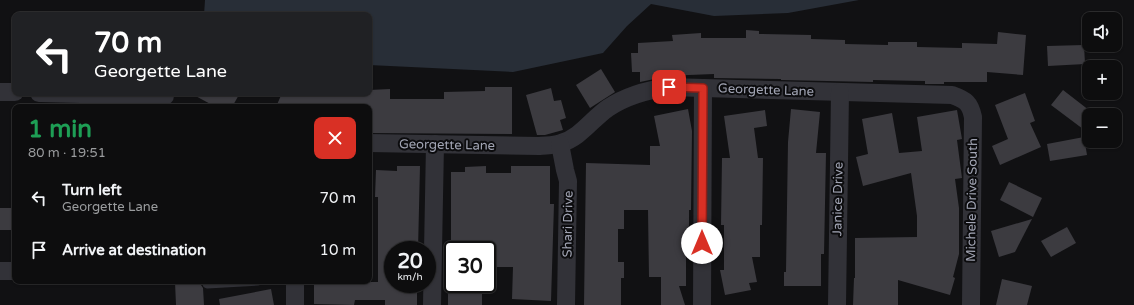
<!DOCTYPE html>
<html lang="en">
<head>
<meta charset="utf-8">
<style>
	:root { --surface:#0d0d0e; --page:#1b1b1c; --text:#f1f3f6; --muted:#9a9c9e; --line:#2d2d2e }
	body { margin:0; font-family:"Varela Round",sans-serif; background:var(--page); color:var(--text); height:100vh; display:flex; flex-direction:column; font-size:15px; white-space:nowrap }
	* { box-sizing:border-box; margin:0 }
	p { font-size:13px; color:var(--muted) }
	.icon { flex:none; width:22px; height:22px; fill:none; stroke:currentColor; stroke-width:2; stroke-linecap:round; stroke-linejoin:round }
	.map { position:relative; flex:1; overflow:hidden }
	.panel { position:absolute; left:12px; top:104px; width:360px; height:180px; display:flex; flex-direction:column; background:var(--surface); border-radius:8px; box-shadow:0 1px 3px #0004,0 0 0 1px var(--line) }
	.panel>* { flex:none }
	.guide { position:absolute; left:12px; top:12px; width:360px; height:84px; border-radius:8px; box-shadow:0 1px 3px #0004,0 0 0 1px var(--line); background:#202124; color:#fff; overflow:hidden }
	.tools { position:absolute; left:1082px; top:12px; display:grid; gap:8px }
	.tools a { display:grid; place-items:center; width:40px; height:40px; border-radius:8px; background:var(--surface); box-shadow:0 1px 3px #0004,0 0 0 1px var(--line); font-size:20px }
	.speed { position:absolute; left:384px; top:241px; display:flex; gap:8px; font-size:20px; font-weight:700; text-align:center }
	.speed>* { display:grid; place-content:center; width:52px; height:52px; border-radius:50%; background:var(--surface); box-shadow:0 1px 3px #0004,0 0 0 1px var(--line); line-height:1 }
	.speed small { font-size:10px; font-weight:400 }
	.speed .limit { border:2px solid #111; border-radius:6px; background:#fff; color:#111 }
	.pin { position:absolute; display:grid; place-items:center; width:34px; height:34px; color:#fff; margin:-17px; border-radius:8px; box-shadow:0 2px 6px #0006 }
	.me { position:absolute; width:44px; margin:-22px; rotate:0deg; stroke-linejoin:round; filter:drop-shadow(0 0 3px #0008) }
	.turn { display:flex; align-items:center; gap:14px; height:84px; padding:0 16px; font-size:18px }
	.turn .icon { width:52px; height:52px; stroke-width:2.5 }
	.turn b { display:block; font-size:28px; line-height:34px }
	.round { display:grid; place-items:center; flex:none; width:42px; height:42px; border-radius:8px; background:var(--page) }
	.overview { display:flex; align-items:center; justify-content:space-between; height:68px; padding:0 16px }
	h1 { font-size:24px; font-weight:800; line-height:30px; color:#1e9e55 }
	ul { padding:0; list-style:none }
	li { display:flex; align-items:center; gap:12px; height:52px; padding:0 16px }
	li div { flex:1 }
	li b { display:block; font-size:15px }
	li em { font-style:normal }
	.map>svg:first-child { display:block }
</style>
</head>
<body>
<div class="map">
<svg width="1134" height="305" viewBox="0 0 1134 305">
	<rect width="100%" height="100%" fill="#111113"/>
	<polygon fill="#282e37" points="205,0 859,0 788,13 714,16 651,4 627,26 603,53 513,72 369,65 369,15 204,15"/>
	<g fill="#3c3b40">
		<polygon points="746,30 759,31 759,34 811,35 811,39 845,40 845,44 888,45 888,42 917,42 917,47 962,48 962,43 997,44 998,32 1026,35 1023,75 987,72 987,82 944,82 944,84 925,84 925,81 873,80 873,82 781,80 781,79 714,78 714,74 664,76 664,77 640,82 640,72 632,72 631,53 638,53 638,43 673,41 672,35 701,33 701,38 746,38"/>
		<polygon points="1084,45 1085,64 1048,66 1047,46"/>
		<polygon points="601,69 615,92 590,108 576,85"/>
		<polygon points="485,87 512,87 512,134 369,133 369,107 276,107 282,93 369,93 369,90 390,89 390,99 444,99 444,92 485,91"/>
		<polygon points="551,88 554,101 561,100 566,118 560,120 563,130 545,135 537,135 526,95"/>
		<polygon points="1063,90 1094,114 1089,115 1089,120 1083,129 1051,105"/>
		<polygon points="190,93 240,93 232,107 216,107"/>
		<polygon points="1025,93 1035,121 1030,123 1041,147 1000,165 992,146 1008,139 995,105"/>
		<polygon points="688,109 692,131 691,210 689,210 689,251 686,251 686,286 679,286 685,305 661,305 661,277 649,277 648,210 624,210 624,229 618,229 618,262 624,262 624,278 621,278 621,305 584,305 586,163 650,165 650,146 660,146 654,116"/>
		<polygon points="791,109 820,112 816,153 826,153 824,254 821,254 821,286 784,286 784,272 786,272 788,142"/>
		<polygon points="765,110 767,126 754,128 758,158 763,158 762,225 760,225 760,257 752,257 757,282 749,283 751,290 725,295 720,270 724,270 724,225 721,225 722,158 730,158 724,116"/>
		<polygon points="957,110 962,139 957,140 962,178 955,179 959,208 959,254 953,277 955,278 950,295 898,280 898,305 853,305 854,278 855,278 855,238 917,237 917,216 911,173 863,186 856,157 868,154 862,119 892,113 899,153 922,151 917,117"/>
		<polygon points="1084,137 1087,155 1050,161 1047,144"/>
		<polygon points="397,166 420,166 418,250 393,250 393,284 417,284 417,305 385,305 385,300 355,300 354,305 314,304 314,282 378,282 378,197 375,197 376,170 397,171"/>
		<polygon points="486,166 486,173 511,173 511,166 550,166 550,204 554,204 551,301 512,299 513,267 487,267 487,250 451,250 451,172 465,172 465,167"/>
		<polygon points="1009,182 1042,198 1033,217 1000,200"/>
		<rect x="0" y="208" width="15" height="22"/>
		<polygon points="1032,219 1015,252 999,257 991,231"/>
		<polygon points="1067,227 1076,243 1051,257 1041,241"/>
		<polygon points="1002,279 1032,286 1027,305 996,305"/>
		<polygon points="202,281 201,285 203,288 204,305 176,305 175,282"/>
		<rect x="448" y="284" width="34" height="21"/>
		<polygon points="271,289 274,305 220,305 219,299"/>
	</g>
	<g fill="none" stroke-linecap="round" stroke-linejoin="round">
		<polyline stroke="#323238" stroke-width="9" points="207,284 258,281"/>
		<g stroke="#323238" stroke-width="18">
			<polyline points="0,92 15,92"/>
			<polyline points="39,93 165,96"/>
			<path d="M369 143 539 146C546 145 554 146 561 143 580 138 592 119 608 108 626 96 647 90 669 87L952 95C966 100 970 103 973 117L971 305"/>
			<polyline points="560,144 565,170 568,181 566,305"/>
			<polyline points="0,271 15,271"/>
			<polyline points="295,305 295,281"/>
			<polyline points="432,305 435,144"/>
			<polyline points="702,305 703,88"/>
			<polyline points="837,305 840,92"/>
		</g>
	</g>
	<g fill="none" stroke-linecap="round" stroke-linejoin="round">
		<defs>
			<polyline id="route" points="669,87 703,88 702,243"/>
		</defs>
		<use href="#route" stroke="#8d1f18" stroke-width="10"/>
		<use href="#route" stroke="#d93025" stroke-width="7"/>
	</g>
	<g text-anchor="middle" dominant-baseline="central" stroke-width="4" stroke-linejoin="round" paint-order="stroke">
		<g font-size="13" fill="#a2a5b4" stroke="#0c0c0e">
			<text transform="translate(766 90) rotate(2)">Georgette Lane</text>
			<text transform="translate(447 145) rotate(1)">Georgette Lane</text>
			<text transform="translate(838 199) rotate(-89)">Janice Drive</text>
			<text transform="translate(972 200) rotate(-89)">Michele Drive South</text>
			<text transform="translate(568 224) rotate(-89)">Shari Drive</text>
		</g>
	</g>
</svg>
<div class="tools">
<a><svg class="icon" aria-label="sound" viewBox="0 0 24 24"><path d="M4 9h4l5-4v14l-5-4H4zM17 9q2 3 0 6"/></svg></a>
<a>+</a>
<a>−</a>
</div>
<div class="speed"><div>20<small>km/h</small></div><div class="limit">30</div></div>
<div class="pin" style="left:669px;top:87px;background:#d93025"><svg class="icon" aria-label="arrive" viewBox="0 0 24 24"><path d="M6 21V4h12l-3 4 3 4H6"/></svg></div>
<svg class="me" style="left:702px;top:243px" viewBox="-20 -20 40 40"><circle r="19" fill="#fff"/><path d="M0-13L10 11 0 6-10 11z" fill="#d93025"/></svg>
<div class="guide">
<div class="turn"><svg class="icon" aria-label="left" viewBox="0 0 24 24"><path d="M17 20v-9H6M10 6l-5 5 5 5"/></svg><div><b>70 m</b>Georgette Lane</div></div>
</div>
<section class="panel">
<div class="overview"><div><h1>1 min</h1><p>80 m · 19:51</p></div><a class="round" style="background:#d93025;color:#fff"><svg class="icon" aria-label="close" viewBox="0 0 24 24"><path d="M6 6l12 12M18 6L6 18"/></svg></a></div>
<ul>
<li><svg class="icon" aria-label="left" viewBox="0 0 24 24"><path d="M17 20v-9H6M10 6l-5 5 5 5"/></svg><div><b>Turn left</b><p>Georgette Lane</p></div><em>70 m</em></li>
<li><svg class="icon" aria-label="arrive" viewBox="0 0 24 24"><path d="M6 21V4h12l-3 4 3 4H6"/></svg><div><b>Arrive at destination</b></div><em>10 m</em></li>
</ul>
</section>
</div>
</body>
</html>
